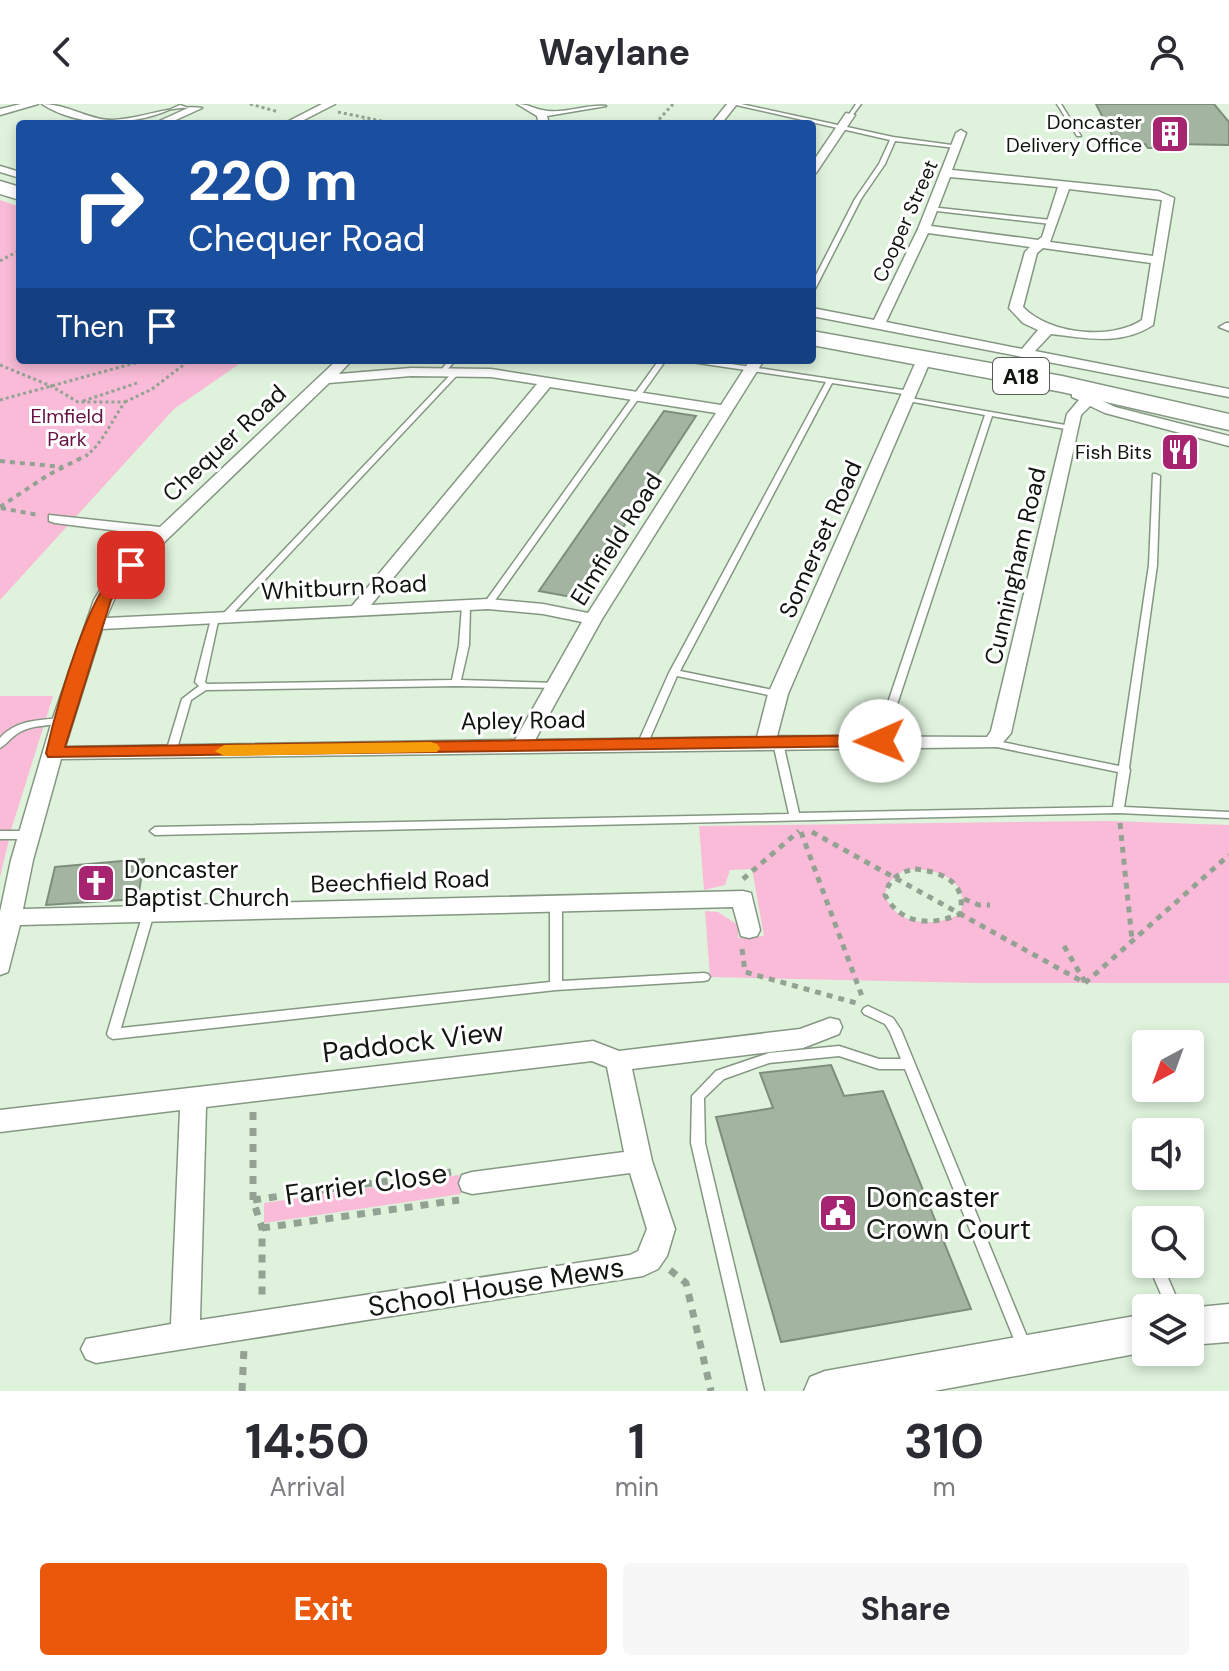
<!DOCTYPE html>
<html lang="en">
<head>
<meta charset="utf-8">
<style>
	:root { --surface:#fff; --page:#f7f7f7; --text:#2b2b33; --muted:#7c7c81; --accent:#ea580c }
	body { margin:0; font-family:"DM Sans",sans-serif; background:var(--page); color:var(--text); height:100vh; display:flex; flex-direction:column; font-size:30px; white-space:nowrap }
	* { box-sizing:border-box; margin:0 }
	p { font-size:26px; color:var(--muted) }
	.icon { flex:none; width:44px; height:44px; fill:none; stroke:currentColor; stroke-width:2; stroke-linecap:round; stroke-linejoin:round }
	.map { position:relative; height:1287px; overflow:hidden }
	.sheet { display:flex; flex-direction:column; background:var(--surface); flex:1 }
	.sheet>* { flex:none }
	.hud { position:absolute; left:16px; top:16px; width:800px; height:244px; border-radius:8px; box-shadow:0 4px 12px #0003; background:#1a4fa0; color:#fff; overflow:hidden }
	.needle { width:52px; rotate:221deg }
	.controls { position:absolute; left:1132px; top:926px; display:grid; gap:16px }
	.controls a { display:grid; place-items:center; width:72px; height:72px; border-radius:8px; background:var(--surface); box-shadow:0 4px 12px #0003; font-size:40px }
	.pin { position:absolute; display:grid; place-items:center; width:68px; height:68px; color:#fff; margin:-34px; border-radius:16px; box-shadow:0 4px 12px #0006 }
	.me { position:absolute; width:88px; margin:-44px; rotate:269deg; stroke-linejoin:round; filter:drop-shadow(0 0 6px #0008) }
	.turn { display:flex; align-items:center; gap:28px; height:168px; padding:0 40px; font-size:36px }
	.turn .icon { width:104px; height:104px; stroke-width:2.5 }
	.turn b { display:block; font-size:56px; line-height:68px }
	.then { display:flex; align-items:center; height:76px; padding:0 40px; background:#0003; gap:16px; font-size:30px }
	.eta { display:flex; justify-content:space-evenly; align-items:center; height:136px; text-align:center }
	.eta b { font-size:48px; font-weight:700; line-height:56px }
	.action { display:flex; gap:16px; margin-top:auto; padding:16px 40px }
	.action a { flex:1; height:92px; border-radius:8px; background:var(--accent); color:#fff; font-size:32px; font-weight:700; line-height:92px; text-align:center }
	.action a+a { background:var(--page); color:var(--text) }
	header { display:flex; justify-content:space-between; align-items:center; height:104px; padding:0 40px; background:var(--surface); font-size:36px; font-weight:700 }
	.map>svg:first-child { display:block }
</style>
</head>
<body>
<header><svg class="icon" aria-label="back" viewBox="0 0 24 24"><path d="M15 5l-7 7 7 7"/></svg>Waylane<svg class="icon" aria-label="person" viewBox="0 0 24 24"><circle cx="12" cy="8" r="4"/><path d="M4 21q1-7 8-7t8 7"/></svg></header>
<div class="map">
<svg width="1229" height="1287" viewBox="0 0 1229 1287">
	<rect width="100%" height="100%" fill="#def2dc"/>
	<g fill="#f9bbd7" fill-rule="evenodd">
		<polygon points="0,96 20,103 20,256 245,256 174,305 0,496"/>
		<polygon points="0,592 53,592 12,723 0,773"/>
		<path d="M1108 717 1229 721V879H978L710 873 705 807 718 808 738 821V834L764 832 752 765 730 766 725 781 704 786 699 722ZM915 765C942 766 971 779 960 810 935 823 896 823 885 791L888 779 903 767Z"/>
		<polygon points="459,1071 461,1090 264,1119 264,1099"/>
	</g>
	<g fill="#a3b5a0" stroke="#7d8f7b" stroke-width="2">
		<polygon points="1096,0 1214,0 1229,18 1229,41 1173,40 1178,44 1148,44 1145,40 1116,39"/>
		<polygon points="664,307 696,312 577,494 539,487"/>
		<polygon points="144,755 138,795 46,801 55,763"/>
		<polygon points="831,961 844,992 883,987 971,1205 781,1238 716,1013 773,1004 760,969"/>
	</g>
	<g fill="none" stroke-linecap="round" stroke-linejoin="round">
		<defs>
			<g id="lane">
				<polygon points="732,0 741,0 893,33 959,42 956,44 895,37 885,60 861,95 815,185 812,187 812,179 855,95 879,60 890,36"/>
				<polygon points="856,0 861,0 852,12 848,12"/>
				<polygon points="1057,0 1061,0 1081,32 1077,32"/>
				<polygon points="930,103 1051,116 1054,118 1051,120 928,106 927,105"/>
				<polygon points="449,256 456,256 445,268 441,268 441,266"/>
				<polygon points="659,256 666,256 491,502 485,502 484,500 485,498"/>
				<polygon points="688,256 705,256 910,287 914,289 910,291 832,279 680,567 778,587 783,590 781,592 778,593 677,572 647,641 642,644 637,641 669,569 826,278 691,258"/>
				<polygon points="454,267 460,268 229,514 223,514 222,512 223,510"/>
				<polygon points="905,293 1071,322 1075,324 1071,326 992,312 885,637 880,640 875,637 985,311 908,297 904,295"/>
				<polygon points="1153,370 1156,370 1160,372 1157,461 1129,664 1130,666 1124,703 1229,708 1229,714 1118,709 155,731 150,727 155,723 789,710 773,639 778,636 783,639 799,709 1113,703 1118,668 992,642 987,639 992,636 1119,662 1149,461"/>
				<polygon points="466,499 470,502 469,541 461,576 556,579 559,580 561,582 559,584 456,582 206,586 191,596 176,648 171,651 166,648 182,595 199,582 195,578 212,511 215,510 219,513 205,578 207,580 452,576 459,541 462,502"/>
				<path d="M62 614 67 617 65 619C51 622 34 620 20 628 12 632 7 640 0 644V634C16 616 39 616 62 614Z"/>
				<polygon points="0,727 30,727 35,731 30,735 0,735"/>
				<polygon points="556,794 560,795 562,798 562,877 704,869 708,870 710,873 708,876 704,877 556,886 113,935 109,933 107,930 144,806 152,806 154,809 121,924 550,878 550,798 552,795"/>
				<polygon points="868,902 893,914 901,926 1032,1245 1030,1250 1025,1252 1020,1250 905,965 879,965 839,952 769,959 724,975 704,994 705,1039 764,1287 748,1287 691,1039 692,992 716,967 769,949 839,942 879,955 901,955 890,928 885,920 864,910 862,907 864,904"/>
				<polygon points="1148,1160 1162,1160 1181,1204 1167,1204"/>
			</g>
			<g id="street">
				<polygon points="21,0 38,0 0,11 0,5"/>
				<path d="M42 0C67 0 90 16 110 16 138 16 173 0 202 4L167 20H153L188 4 180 1C138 22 83 26 42 0Z"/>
				<polygon points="322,0 335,0 296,20 283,20"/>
				<path d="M517 0C528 0 532 4 542 6 562 11 586 0 606 2L547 12 549 20H539L537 12Z"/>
				<polygon points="727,0 737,0 721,20 711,20"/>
				<polygon points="846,9 855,11 816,69 812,70 812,59"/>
				<path d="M961 26 966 29 952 66 1158 87 1174 94 1153 221C1121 242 1086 234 1051 230L1035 247 1229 285V293L812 212V204L874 216 918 125 956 29ZM950 73 1058 83 1042 133 1038 136 931 122ZM1069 85 1162 96 1153 152 1050 138ZM928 129 1030 143 1025 148 1009 204 1023 219 1038 226 1022 245 886 218ZM1043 144 1151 159 1142 216C1110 237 1049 230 1023 203L1037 149Z"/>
				<polygon points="0,62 20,68 20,74 0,68"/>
				<polygon points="1226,219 1229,219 1229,227 1219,223"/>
				<path d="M925 249 932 253 788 590 777 632 987 633 991 627 1067 310 1079 296 1072 293V287H1082L1115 303 1229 332V342L1105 309 1090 302 1081 311 1011 629 999 643 61 655 33 756 23 805 743 787 751 789 760 826 757 832 749 834 741 832 733 803 20 821 8 868 0 871V808L11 756 52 617 94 496 108 473 151 431 55 419 49 417V411L160 423 337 256H352L339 270 411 264 491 265 721 301 750 256H764L602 515 535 636 757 633 768 590 918 253ZM411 272 491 273 537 280 352 502 106 514 121 480 329 279ZM550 283 716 309 588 509 543 500 488 495 371 501ZM488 505 543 510 582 518 515 636 65 643 102 525Z"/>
				<path d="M830 914 839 916 842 923 839 930 803 944 632 965 652 1057 675 1125 667 1152 658 1165 643 1172 96 1259 86 1255 81 1245 86 1235 171 1220 180 1006 0 1028V1006L593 937 619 947 800 925ZM592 957 607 963 624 1048 472 1068 462 1071 459 1079 462 1087 472 1090 630 1069 647 1125 638 1147 630 1151 200 1216 206 1003Z"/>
			</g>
			<g id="secondary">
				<polygon points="1229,1200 1229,1238 1190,1241 1188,1204"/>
				<polygon points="1146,1210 1146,1248 934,1287 804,1287 810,1273 825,1267"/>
			</g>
			<g id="highway">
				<polygon points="0,77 20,83 20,96 0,90"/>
				<polygon points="812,227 1062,272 1229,310 1229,326 1062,288 812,241"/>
			</g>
		</defs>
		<use href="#lane" stroke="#859783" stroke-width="3"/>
		<use href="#street" stroke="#859783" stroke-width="3"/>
		<use href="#secondary" stroke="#859783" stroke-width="3"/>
		<use href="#highway" stroke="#859783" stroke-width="3"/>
		<g stroke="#93a292" stroke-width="3" stroke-dasharray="3 3" stroke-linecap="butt">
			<polyline points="250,0 279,8"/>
			<polyline points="338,8 396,20"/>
			<polyline points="357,20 368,15"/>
			<polyline points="655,20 673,0"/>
			<polyline points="0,157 20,146"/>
			<path d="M0 261 51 282 78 298H125C111 317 104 338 85 353"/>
			<polyline points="0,296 146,256"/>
			<polyline points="83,297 137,279"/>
			<polyline points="125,298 152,285 190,256"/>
		</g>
		<g stroke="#93a292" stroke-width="4" stroke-dasharray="5 5" stroke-linecap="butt">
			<polyline points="0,357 63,363"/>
			<polyline points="0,403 48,371 87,351"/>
			<polyline points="1,404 38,411"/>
		</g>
		<g stroke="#93a292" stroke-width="5" stroke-dasharray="6 6" stroke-linecap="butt">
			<polyline points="1120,719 1132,836"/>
			<polyline points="801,728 863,895"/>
			<polyline points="812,728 1085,879 1229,751"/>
			<path d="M915 765C943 768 967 778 960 810 931 822 901 821 885 791 889 775 899 768 915 765Z"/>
			<polyline points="743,775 799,727"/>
			<polyline points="964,795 979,801 990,801"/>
			<polyline points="1064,842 1085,878"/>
			<polyline points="742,845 745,868 856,899"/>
		</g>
		<g stroke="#93a292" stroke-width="7" stroke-dasharray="8 8" stroke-linecap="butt">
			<polyline points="253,1008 253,1096 262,1124 262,1197"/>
			<polyline points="253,1096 451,1068"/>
			<polyline points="262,1124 459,1096"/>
			<polyline points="670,1166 686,1179 711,1287"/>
			<polyline points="242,1287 244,1244"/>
		</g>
		<use href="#lane" fill="#fff" fill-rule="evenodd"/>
		<use href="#street" fill="#fff" fill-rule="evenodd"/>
		<use href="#secondary" fill="#fff" fill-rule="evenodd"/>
		<use href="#highway" fill="#fff" fill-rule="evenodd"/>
	</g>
	<path fill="#ea580c" stroke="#983908" stroke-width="2" d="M131 456 138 461 111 496 65 643 880 631 889 637 880 642 48 653 46 649C55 610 92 467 131 456Z"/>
	<polygon fill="#f59e0b" points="431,638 437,640 440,644 437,648 224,652 215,647 224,641"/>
	<defs>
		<symbol id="building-square" viewBox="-11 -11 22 22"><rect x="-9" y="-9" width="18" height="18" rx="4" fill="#a72471" stroke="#fff"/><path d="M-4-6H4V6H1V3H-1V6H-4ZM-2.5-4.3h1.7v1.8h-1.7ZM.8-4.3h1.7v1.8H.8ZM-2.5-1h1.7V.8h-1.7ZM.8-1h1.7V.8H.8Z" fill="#fff"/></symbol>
		<symbol id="restaurant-square" viewBox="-11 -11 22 22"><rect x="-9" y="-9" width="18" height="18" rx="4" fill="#a72471" stroke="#fff"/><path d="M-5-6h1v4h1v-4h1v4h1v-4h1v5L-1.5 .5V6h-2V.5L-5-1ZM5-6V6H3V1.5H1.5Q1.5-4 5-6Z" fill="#fff"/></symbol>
		<symbol id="church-square" viewBox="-11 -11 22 22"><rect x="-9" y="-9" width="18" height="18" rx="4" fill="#a72471" stroke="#fff"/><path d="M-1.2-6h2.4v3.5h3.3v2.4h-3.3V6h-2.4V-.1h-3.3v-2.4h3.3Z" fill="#fff"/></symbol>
		<symbol id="civic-square" viewBox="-11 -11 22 22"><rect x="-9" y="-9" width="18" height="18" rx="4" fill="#a72471" stroke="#fff"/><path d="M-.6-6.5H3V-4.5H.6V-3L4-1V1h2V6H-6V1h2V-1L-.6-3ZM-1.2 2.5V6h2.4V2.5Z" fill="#fff"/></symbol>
	</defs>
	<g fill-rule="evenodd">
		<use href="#building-square" x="1148" y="8" width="44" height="44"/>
		<use href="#restaurant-square" x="1158" y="326" width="44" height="44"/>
		<use href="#church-square" x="74" y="757" width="44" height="44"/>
		<use href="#civic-square" x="816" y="1087" width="44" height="44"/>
	</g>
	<g text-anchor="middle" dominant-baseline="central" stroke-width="6" stroke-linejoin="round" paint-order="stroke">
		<g font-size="20" fill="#10160f" stroke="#fff" text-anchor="end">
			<text x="1142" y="18">Doncaster<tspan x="1142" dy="23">Delivery Office</tspan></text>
			<text x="1152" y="348">Fish Bits</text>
		</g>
		<g font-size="20" fill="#10160f" stroke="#fff">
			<text transform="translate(905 117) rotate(-66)">Cooper Street</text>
		</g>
		<g font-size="20" fill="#661243" stroke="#fff">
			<text x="67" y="312">Elmfield<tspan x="67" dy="23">Park</tspan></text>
		</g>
		<rect fill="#fff" stroke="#585c57" stroke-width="2" x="993" y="254" width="56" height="36" rx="6"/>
		<g font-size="22" font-weight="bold" fill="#10160f">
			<text x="1021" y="272">A18</text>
		</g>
		<g font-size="24" fill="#10160f" stroke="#fff">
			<text transform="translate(224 339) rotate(-43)">Chequer Road</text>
			<text transform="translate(616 435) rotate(-58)">Elmfield Road</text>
			<text transform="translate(820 435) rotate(-66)">Somerset Road</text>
			<text transform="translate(1015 462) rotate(-77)">Cunningham Road</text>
			<text transform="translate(344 483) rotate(-3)">Whitburn Road</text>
			<text transform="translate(523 616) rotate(-1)">Apley Road</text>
			<text transform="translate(400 777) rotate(-2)">Beechfield Road</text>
		</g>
		<g font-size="24" fill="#10160f" stroke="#fff" text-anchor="start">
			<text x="124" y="765">Doncaster<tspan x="124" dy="28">Baptist Church</tspan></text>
		</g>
		<g font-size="28" fill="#10160f" stroke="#fff">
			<text transform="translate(413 938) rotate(-7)">Paddock View</text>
			<text transform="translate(366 1080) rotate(-8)">Farrier Close</text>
			<text transform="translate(496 1183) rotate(-9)">School House Mews</text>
		</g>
		<g font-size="28" fill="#10160f" stroke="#fff" text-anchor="start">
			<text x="866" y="1093">Doncaster<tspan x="866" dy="32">Crown Court</tspan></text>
		</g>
	</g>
</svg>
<div class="controls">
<a><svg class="needle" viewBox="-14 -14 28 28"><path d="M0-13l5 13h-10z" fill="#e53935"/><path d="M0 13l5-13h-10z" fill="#7c7c81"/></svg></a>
<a><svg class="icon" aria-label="sound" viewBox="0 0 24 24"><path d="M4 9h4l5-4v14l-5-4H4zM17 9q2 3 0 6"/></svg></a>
<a><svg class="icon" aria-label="search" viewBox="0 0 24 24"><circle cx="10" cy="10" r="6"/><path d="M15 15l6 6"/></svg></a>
<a><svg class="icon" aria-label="layers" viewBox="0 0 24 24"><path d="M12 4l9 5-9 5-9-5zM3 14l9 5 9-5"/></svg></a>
</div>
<div class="pin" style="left:131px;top:461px;background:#d93025"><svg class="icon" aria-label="arrive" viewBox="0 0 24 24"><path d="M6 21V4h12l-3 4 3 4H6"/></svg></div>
<svg class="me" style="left:880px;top:637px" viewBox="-20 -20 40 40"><circle r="19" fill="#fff"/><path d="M0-13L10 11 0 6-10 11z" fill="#ea580c"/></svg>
<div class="hud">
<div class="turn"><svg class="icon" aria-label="right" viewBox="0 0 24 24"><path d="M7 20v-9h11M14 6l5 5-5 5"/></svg><div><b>220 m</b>Chequer Road</div></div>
<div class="then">Then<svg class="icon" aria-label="arrive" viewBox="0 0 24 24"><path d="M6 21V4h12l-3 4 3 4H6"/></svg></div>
</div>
</div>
<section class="sheet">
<div class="eta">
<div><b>14:50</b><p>Arrival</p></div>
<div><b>1</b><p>min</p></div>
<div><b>310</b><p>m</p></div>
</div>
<div class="action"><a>Exit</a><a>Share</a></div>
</section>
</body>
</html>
